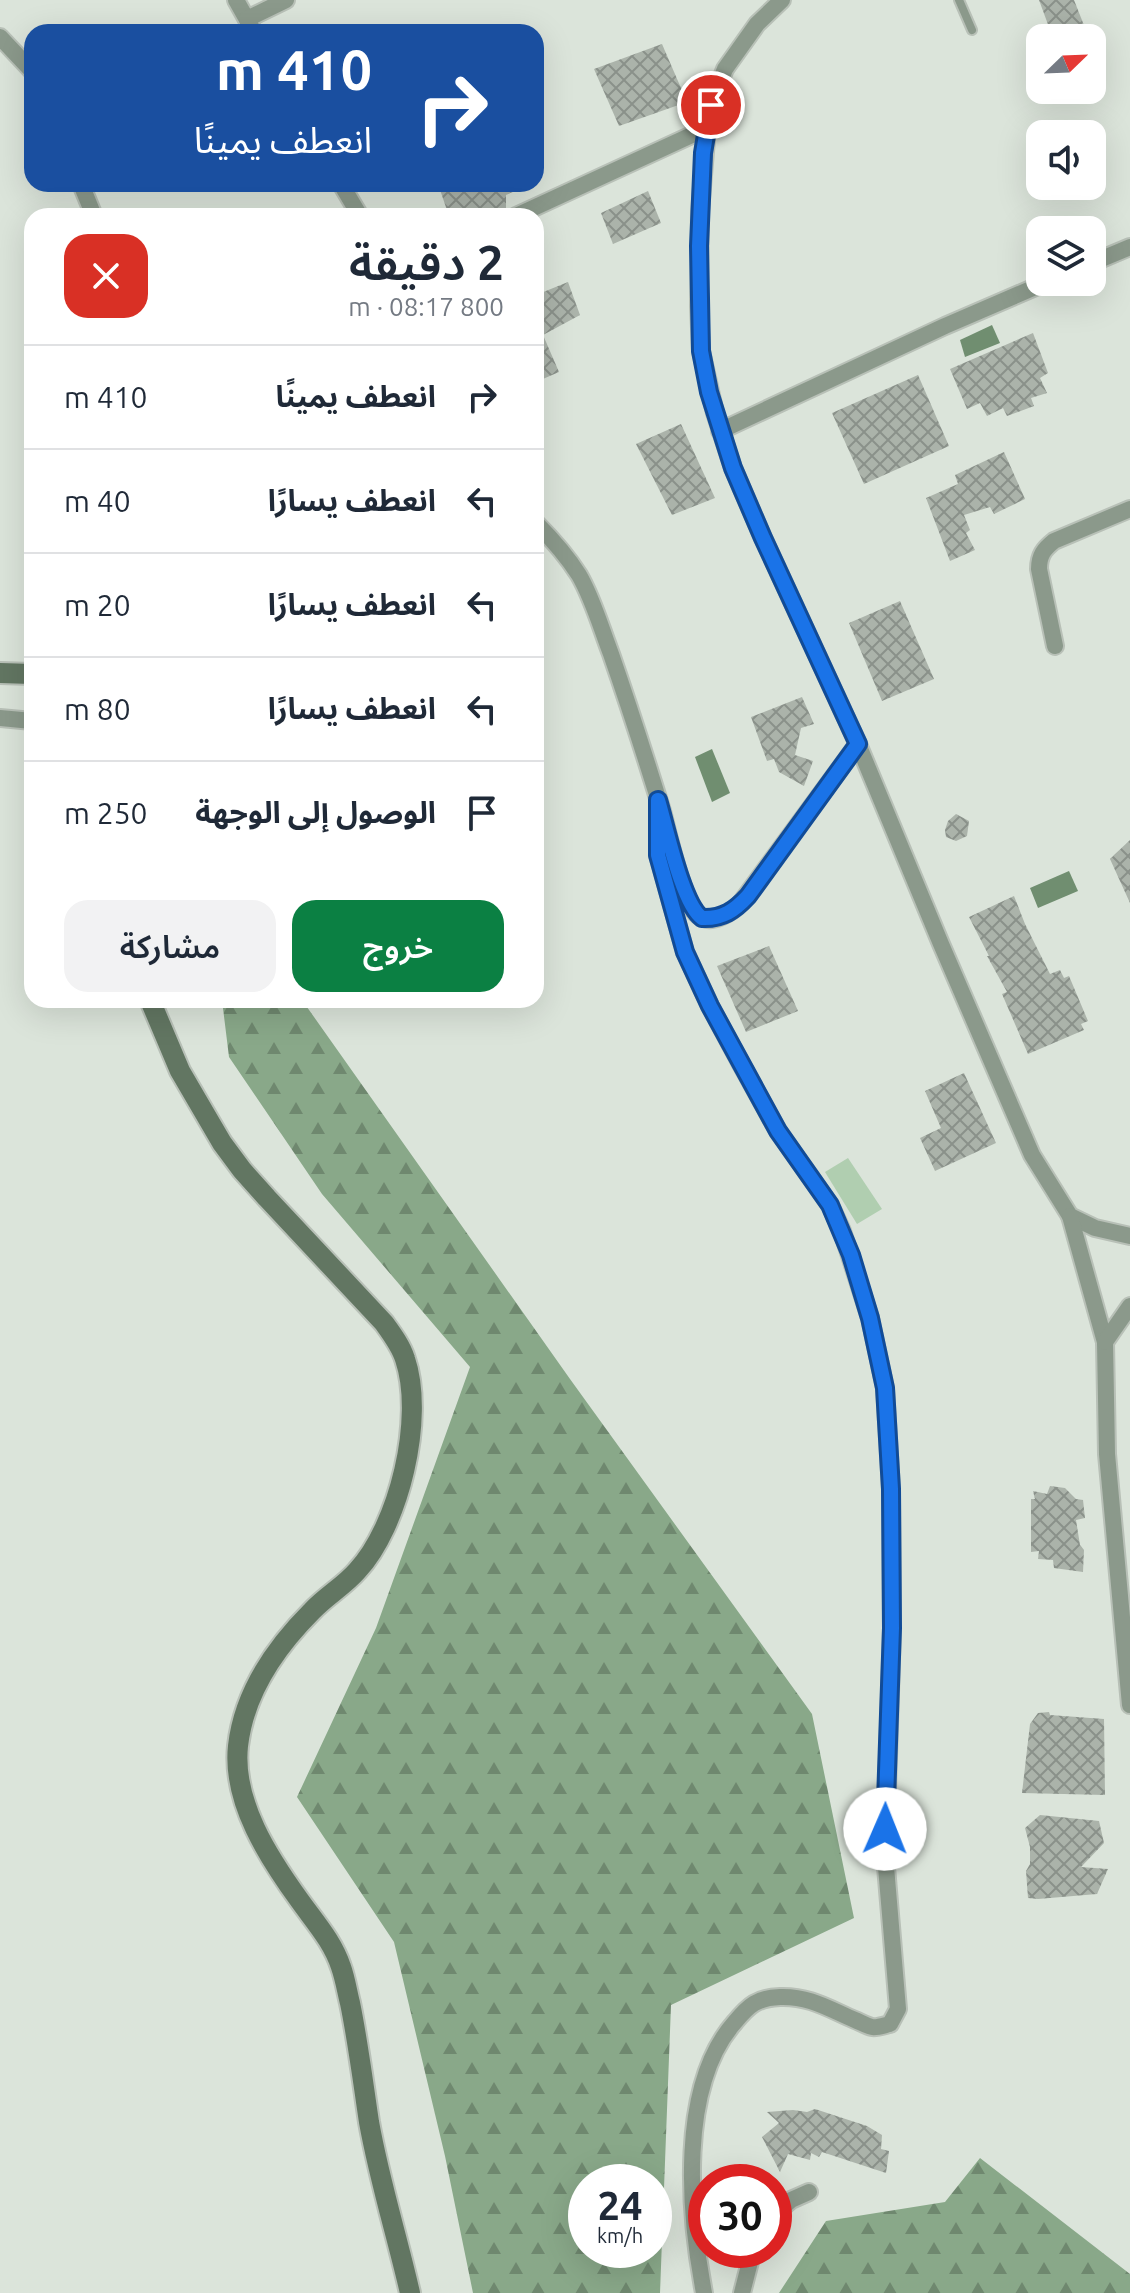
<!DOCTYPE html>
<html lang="ar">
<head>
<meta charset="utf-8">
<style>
	:root { --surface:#fff; --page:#f2f2f3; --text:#1f2937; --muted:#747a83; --line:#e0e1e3; --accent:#0b8043 }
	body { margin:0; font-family:Ubuntu,"Noto Sans Arabic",sans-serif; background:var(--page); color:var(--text); direction:rtl; height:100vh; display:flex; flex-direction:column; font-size:30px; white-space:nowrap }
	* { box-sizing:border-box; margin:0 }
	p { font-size:26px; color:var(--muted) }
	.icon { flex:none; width:44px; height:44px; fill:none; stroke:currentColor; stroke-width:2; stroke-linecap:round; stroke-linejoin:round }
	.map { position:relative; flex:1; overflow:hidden; direction:ltr }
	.side { position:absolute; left:24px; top:208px; width:520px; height:800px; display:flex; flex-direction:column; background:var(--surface); border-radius:24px; box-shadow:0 8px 32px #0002; direction:rtl }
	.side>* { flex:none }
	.banner { position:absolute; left:24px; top:24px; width:520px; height:168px; border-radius:24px; box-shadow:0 8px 32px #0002; direction:rtl; background:#1a4fa0; color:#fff; overflow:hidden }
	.needle { width:52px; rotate:67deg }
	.tools { position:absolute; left:1026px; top:24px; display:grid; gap:16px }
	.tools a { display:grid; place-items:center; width:80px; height:80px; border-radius:16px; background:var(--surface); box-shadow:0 8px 32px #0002; font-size:40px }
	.speed { position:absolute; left:568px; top:2164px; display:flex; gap:16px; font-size:40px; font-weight:700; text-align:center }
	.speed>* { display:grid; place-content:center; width:104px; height:104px; border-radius:50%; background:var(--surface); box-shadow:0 8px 32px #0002; line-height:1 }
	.speed small { font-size:20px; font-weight:400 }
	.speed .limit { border:12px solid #d22; background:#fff; color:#111 }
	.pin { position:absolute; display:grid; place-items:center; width:68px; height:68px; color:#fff; margin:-34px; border:4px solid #fff; border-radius:50%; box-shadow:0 2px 8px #0007 }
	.me { position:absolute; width:88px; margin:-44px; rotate:1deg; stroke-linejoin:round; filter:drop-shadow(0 0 6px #0008) }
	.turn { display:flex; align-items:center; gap:28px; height:168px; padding:0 40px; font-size:36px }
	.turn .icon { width:104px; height:104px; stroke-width:2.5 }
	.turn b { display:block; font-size:56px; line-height:68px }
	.round { display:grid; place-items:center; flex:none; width:84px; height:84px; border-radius:24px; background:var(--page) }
	.head { display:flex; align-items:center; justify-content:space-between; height:136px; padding:0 40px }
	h1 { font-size:48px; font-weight:600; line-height:60px }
	.button { display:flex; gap:16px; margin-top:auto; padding:16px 40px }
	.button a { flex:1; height:92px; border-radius:24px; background:var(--accent); color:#fff; font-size:32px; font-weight:600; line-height:92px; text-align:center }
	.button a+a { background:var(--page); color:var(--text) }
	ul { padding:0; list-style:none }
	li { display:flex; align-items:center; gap:24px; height:104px; padding:0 40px; border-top:2px solid var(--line) }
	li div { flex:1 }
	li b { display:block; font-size:30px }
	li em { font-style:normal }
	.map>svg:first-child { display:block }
</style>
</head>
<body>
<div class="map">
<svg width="1130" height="2293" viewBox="0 0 1130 2293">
	<defs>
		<pattern id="forest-firs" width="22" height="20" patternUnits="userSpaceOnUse" patternTransform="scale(2)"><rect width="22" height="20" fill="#89a889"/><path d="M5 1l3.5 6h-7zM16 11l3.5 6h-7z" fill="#6f886f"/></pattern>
		<pattern id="building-cross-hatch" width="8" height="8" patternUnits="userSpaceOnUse" patternTransform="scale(2)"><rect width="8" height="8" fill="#abb3aa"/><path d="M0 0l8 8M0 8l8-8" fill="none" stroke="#8a918a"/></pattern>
	</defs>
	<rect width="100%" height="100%" fill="#dbe4da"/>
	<g fill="url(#forest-firs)" fill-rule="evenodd">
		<path d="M222 1000H302L570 1379 812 1714 854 1918 671 2005 660 2293H473L445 2156 394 1942 297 1797 376 1628 470 1367 322 1194 229 1057ZM586 2182H654V2250H586Z"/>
		<polygon points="980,2158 1130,2274 1130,2293 779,2293 826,2221 945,2202"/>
	</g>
	<polygon fill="#b0ceb0" points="848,1158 882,1209 857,1224 825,1172"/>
	<g fill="#708e70">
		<polygon points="992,325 1000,343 965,357 960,340"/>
		<polygon points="712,749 730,793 712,802 695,757"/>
		<polygon points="1069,871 1078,891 1038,908 1030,888"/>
	</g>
	<g fill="url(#building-cross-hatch)">
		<polygon points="1039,0 1074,0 1089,38 1053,38"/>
		<polygon points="662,44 687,102 619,126 594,69"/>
		<polygon points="438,184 531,184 506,195 506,209 493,216 449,216"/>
		<polygon points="648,191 661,223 613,244 601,213"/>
		<polygon points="568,282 580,315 543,335 559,372 536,382 536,295"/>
		<polygon points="1033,333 1048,373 1040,378 1047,393 1031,398 1034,406 1007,416 1003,408 987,416 980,403 967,409 950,369"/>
		<polygon points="918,375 949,446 864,484 832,413"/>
		<polygon points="681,424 715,498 672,515 636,444"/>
		<polygon points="1004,452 1025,499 994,514 990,507 964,515 970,530 966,533 975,550 950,561 926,498 958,484 955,475"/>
		<polygon points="900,601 934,679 882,701 849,623"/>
		<polygon points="802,697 814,724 801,728 795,755 813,761 804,786 779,772 774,759 767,761 751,717"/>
		<polygon points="956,814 969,821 967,836 956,841 946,837 945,830 948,821"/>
		<polygon points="1130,840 1130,903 1110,859"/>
		<polygon points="1014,896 1025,924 1050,974 1060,970 1064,978 1069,976 1088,1021 1081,1024 1084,1030 1028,1054 1002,994 1007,992 987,956 989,956 969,917"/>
		<polygon points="769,946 798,1011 746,1032 717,966"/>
		<polygon points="964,1073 996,1143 935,1171 920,1138 941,1128 925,1091"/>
		<polygon points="1050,1486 1065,1488 1076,1499 1083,1500 1085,1518 1076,1520 1080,1545 1084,1550 1083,1572 1054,1568 1053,1560 1038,1559 1039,1551 1031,1552 1031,1499 1035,1499 1033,1491 1047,1494"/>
		<polygon points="1049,1712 1050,1715 1104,1719 1105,1795 1022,1793 1030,1724 1038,1713"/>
		<polygon points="1040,1815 1099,1821 1104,1843 1081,1867 1108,1869 1097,1894 1038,1899 1028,1898 1026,1871 1030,1864 1030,1847 1025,1828"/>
		<polygon points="815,2109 867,2126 882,2135 881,2149 889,2151 886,2173 822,2152 819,2157 811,2153 810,2160 788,2154 780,2172 762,2137 779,2123 767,2112 793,2110 807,2112"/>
	</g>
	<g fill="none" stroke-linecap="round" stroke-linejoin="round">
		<defs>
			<polyline id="lane" points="959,0 972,30"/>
			<g id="street">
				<polyline points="236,0 254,32"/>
				<polyline points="782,0 757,24 725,69 711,105 707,128 700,211 699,306 701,351 715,413 733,468 763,538 858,744 941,944 1032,1155 1070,1216 1095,1228 1130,1236"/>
				<polyline points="247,19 286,0"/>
				<polyline points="0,37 32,71"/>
				<polyline points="81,184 94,216"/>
				<polyline points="341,184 360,216"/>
				<polyline points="516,216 707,128"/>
				<polyline points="1092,263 1130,247"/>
				<polyline points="720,431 945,326 1047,282"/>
				<path d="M536 523C552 539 567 556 579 575 593 599 601 628 611 654 629 706 646 759 662 811 668 833 682 901 698 915 711 926 732 912 741 903L858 744"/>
				<path d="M1055 646 1039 569C1039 555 1044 549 1054 541L1130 509"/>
				<polyline points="0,718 32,721"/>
				<path d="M658 800V855L685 952 710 1006 741 1064 778 1131 830 1205 842 1231 870 1318 885 1388 891 1489 892 1628 885 1855 898 2009 890 2024C885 2025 877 2028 872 2027 867 2026 860 2022 855 2020 829 2009 810 1996 780 1997 757 1998 749 2005 735 2022 678 2086 689 2214 704 2293"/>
				<polyline points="1070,1216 1105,1342 1107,1454 1130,1705"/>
				<polyline points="1105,1342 1130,1306"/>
				<polyline points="774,2215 791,2200 809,2192"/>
				<polyline points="742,2293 753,2250"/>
			</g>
			<g id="secondary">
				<polyline points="0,673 32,674"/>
				<path d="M150 1000 180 1071 222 1143 242 1170 267 1198 384 1323C392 1334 401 1346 405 1359 425 1418 399 1526 357 1571 344 1586 326 1596 312 1611 275 1648 244 1693 238 1746 232 1802 269 1858 300 1901 315 1922 333 1942 341 1967 345 1978 347 1991 350 2003 358 2042 363 2082 369 2122 379 2179 397 2236 410 2293"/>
			</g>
		</defs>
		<use href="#lane" stroke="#b8c0b7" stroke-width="12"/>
		<use href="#street" stroke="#b8c0b7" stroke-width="20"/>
		<use href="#secondary" stroke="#b8c0b7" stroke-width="24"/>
		<use href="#lane" stroke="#8b998b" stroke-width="8"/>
		<use href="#street" stroke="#8b998b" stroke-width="16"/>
		<use href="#secondary" stroke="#627662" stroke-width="20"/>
	</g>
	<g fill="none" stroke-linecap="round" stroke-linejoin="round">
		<defs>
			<path id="route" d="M711 105 703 153 699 246 701 351 709 392 733 468 763 538 858 744 748 896C735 910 723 919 702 918 682 904 666 826 658 800V855L685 952 710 1006 778 1131 830 1205 851 1255 870 1318 885 1388 891 1489 892 1628 885 1829"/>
		</defs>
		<use href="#route" stroke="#114b97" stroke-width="20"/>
		<use href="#route" stroke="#1a73e8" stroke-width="14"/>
	</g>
</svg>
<div class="tools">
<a><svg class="needle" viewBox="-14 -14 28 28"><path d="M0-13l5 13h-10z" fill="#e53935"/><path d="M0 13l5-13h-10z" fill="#747a83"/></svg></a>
<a><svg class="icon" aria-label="sound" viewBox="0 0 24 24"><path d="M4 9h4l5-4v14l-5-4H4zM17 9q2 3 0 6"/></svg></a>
<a><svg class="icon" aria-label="layers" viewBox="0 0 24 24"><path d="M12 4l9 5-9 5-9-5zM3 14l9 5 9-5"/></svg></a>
</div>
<div class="speed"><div>24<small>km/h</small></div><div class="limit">30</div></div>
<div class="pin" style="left:711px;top:105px;background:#d93025"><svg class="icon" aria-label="arrive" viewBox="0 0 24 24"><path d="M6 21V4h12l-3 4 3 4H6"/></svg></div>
<svg class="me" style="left:885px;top:1829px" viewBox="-20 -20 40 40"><circle r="19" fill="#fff"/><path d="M0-13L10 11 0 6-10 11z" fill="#1a73e8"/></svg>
<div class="banner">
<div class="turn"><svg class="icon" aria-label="right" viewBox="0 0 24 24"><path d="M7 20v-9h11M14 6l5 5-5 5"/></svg><div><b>410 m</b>انعطف يمينًا</div></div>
</div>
<section class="side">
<div class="head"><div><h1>2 دقيقة</h1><p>800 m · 08:17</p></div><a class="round" style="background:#d93025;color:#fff"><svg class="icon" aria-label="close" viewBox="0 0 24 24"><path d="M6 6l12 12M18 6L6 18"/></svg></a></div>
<ul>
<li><svg class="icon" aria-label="right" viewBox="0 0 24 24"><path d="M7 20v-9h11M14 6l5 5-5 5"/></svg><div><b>انعطف يمينًا</b></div><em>410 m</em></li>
<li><svg class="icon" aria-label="left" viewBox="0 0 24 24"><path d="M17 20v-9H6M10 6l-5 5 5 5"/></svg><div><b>انعطف يسارًا</b></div><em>40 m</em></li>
<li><svg class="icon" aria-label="left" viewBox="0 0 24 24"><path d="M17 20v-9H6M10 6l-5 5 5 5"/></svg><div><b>انعطف يسارًا</b></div><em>20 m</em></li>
<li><svg class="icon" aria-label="left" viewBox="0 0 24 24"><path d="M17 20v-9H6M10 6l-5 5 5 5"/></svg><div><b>انعطف يسارًا</b></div><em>80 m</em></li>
<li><svg class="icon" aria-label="arrive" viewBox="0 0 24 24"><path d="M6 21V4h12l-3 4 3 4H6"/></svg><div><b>الوصول إلى الوجهة</b></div><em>250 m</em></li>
</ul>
<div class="button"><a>خروج</a><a>مشاركة</a></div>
</section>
</div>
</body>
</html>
